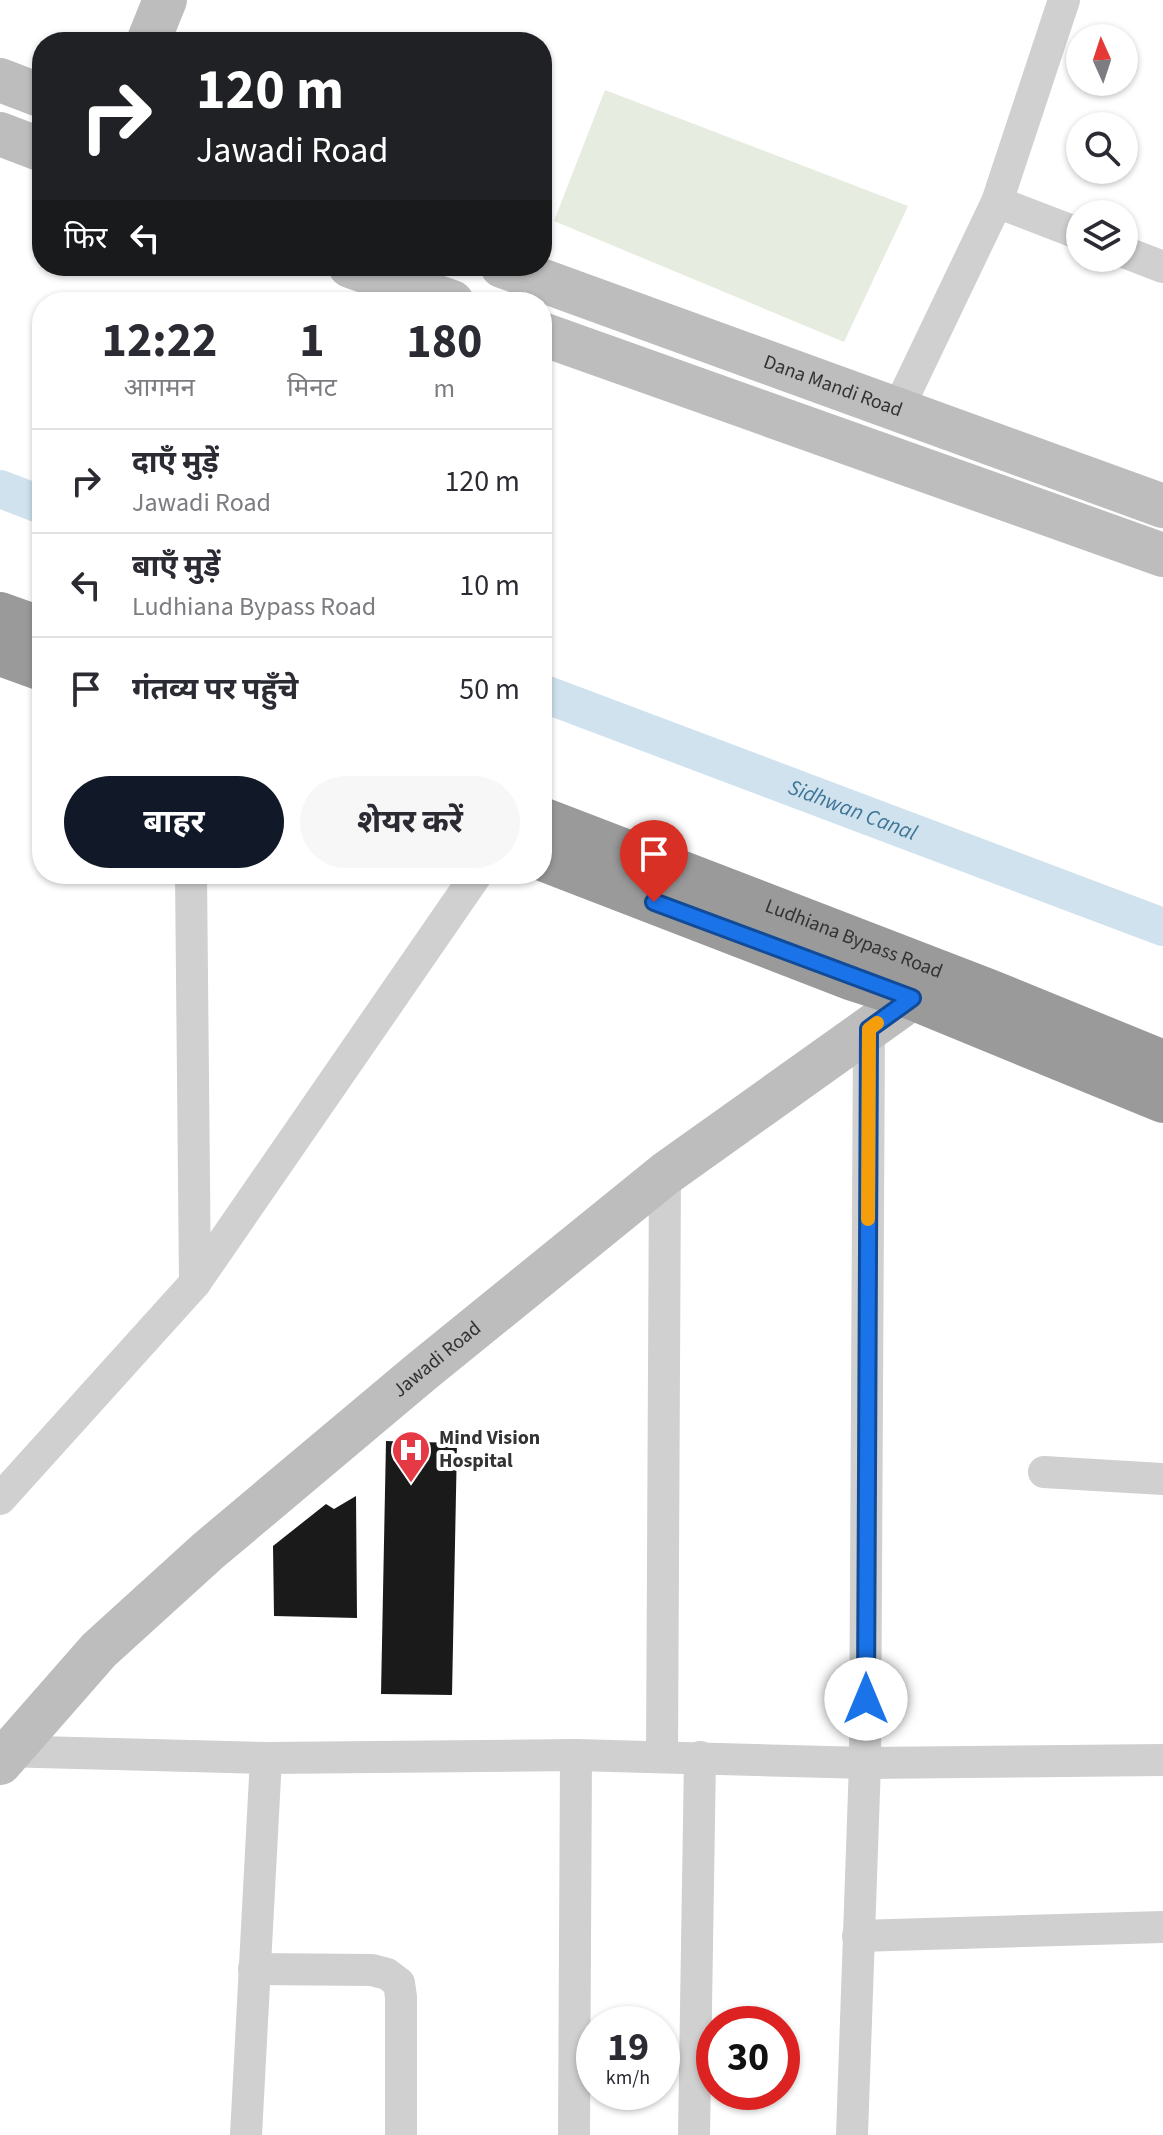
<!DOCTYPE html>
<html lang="hi">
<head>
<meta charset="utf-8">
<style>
	:root { --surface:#fff; --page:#f7f7f7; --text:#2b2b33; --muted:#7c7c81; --line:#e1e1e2; --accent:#111827 }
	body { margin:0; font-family:"Source Sans 3","Noto Sans Devanagari",sans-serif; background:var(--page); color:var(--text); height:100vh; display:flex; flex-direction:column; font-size:30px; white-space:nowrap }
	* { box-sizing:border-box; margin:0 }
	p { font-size:26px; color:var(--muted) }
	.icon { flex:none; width:44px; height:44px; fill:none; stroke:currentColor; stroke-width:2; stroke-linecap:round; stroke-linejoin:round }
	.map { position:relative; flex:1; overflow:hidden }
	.sheet { position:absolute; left:32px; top:292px; width:520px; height:592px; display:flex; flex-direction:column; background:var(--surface); border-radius:32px; box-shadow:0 2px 6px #0004 }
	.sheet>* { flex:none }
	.guide { position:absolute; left:32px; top:32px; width:520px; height:244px; border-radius:32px; box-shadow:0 2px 6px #0004; background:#202124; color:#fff; overflow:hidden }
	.needle { width:52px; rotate:357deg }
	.fabs { position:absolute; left:1066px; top:24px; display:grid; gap:16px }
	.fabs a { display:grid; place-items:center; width:72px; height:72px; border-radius:50%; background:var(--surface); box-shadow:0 2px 6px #0004; font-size:40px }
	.speed { position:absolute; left:576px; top:2006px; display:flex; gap:16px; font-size:40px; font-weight:700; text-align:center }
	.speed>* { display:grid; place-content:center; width:104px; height:104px; border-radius:50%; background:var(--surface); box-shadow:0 2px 6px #0004; line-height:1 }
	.speed small { font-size:20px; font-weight:400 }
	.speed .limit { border:12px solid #d22; background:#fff; color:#111 }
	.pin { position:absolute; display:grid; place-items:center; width:68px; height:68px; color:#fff; margin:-82px -34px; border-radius:50% 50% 50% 0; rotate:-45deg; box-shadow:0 0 8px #0007 }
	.pin .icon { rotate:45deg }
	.me { position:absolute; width:88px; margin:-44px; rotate:0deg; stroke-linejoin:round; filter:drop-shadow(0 0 6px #0008) }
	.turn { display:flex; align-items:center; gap:28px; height:168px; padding:0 32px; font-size:36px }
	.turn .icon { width:104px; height:104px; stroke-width:2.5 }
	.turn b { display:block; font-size:56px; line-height:68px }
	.then { display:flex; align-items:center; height:76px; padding:0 32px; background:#0003; gap:16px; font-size:30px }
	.eta { display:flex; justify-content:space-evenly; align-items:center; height:136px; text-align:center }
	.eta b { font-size:48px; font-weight:700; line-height:56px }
	.button { display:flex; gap:16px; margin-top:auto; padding:16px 32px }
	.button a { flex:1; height:92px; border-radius:48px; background:var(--accent); color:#fff; font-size:32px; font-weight:700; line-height:92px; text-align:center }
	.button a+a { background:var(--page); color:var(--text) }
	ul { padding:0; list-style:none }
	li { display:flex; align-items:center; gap:24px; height:104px; padding:0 32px; border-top:2px solid var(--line) }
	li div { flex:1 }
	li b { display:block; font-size:30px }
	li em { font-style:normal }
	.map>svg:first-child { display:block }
</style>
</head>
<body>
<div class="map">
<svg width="1163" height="2135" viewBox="0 0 1163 2135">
	<rect width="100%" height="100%" fill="#fff"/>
	<polygon fill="#e6ecdf" points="605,90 908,206 844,342 554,221"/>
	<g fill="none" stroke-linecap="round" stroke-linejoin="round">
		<g stroke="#cfe2ee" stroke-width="38">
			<polyline points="0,489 42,505"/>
			<path id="s1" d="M542 693 1163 927"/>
		</g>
	</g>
	<g fill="#1a1a1a">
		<polygon points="386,1441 457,1443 452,1695 381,1694"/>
		<polygon points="356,1496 357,1618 274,1616 273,1546 326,1504 334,1509"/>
	</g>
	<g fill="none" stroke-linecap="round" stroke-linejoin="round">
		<g stroke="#d0d0d0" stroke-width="32">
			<polyline points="997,202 1080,234"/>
			<polyline points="1124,252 1163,267"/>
			<polyline points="897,411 997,202 1064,0"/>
			<polyline points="191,874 195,1283"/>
			<polyline points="1044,1472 1163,1479"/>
			<polyline points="0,1499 195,1283 477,874"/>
			<polyline points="0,1751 266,1758 246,2135"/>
			<polyline points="662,1757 665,1174"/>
			<polyline points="266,1758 576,1755 865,1763 1163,1760"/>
			<polyline points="858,1936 1163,1927"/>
			<polyline points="254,1969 372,1970 387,1974 399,1983 401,1997 401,2135"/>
			<polyline points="574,2135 576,1755"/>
			<polyline points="694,2135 700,1757"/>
			<polyline points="852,2135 865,1763 869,1029"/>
		</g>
		<g stroke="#bdbdbd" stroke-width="44">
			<polyline points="148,42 165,0"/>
			<polyline points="0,80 42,96"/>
			<polyline points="0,134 42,150"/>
			<polyline points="350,266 452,302"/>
			<path id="s2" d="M502 266 1163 506"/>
			<polyline points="542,334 1163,555"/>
			<path id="s3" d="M0 1763 99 1650 208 1551 421 1372 665 1174 912 998"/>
		</g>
		<g stroke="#9a9a9a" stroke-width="44">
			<polyline points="0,614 42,629"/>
			<polyline points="0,654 42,669"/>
			<path id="s4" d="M542 819 989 991 1163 1062"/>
			<polyline points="542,859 850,978 912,998 1163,1101"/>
		</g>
	</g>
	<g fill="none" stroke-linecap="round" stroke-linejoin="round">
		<defs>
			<polyline id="route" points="654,902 912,998 869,1029 866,1699"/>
		</defs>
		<use href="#route" stroke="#114b97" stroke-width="20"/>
		<use href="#route" stroke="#1a73e8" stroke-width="14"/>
		<polyline stroke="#f59e0b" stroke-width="14" points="868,1219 869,1029 877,1023"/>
	</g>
	<defs>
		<symbol id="hospital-pin" viewBox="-11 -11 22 30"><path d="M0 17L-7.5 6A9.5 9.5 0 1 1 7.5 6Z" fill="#e63946" stroke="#fff"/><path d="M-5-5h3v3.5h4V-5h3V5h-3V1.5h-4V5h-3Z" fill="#fff"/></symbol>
	</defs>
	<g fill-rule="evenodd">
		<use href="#hospital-pin" x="389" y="1428" width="44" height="60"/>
	</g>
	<g text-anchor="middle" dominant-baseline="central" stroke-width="8" stroke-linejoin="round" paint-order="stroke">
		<g font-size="20" fill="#333" stroke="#fff">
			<text stroke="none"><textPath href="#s2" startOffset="352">Dana Mandi Road</textPath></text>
			<text stroke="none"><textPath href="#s4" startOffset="334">Ludhiana Bypass Road</textPath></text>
			<text stroke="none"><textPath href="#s3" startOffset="596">Jawadi Road</textPath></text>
		</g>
		<g font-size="20" font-weight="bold" fill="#333" stroke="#fff" text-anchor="start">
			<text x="439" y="1438">Mind Vision<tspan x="439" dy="23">Hospital</tspan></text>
		</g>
		<g font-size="22" font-style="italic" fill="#3f7597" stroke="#fff">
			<text stroke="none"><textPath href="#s1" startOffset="332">Sidhwan Canal</textPath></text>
		</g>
	</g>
</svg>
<div class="fabs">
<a><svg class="needle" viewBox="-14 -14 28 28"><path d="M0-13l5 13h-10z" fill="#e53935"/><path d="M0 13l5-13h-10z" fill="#7c7c81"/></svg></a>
<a><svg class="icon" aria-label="search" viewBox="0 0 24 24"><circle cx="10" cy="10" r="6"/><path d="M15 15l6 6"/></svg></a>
<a><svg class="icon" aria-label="layers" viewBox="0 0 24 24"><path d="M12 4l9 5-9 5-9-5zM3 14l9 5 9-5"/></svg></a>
</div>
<div class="speed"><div>19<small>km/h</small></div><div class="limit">30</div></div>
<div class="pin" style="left:654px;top:902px;background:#d93025"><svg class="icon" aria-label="arrive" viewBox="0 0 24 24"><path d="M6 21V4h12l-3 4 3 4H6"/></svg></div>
<svg class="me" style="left:866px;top:1699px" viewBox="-20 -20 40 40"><circle r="19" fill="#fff"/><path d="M0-13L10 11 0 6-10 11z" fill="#1a73e8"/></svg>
<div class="guide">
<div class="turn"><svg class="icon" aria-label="right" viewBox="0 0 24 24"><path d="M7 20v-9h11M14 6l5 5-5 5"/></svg><div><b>120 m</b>Jawadi Road</div></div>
<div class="then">फिर<svg class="icon" aria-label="left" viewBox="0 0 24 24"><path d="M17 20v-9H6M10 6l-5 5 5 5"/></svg></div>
</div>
<section class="sheet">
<div class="eta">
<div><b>12:22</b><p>आगमन</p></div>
<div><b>1</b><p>मिनट</p></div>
<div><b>180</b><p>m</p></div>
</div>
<ul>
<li><svg class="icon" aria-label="right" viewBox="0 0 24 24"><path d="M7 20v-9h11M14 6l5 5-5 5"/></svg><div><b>दाएँ मुड़ें</b><p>Jawadi Road</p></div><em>120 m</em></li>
<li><svg class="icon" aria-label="left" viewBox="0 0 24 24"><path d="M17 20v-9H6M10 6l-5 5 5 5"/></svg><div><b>बाएँ मुड़ें</b><p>Ludhiana Bypass Road</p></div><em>10 m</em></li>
<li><svg class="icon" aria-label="arrive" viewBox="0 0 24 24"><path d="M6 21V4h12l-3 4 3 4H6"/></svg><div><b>गंतव्य पर पहुँचे</b></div><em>50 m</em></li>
</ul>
<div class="button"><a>बाहर</a><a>शेयर करें</a></div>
</section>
</div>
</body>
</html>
